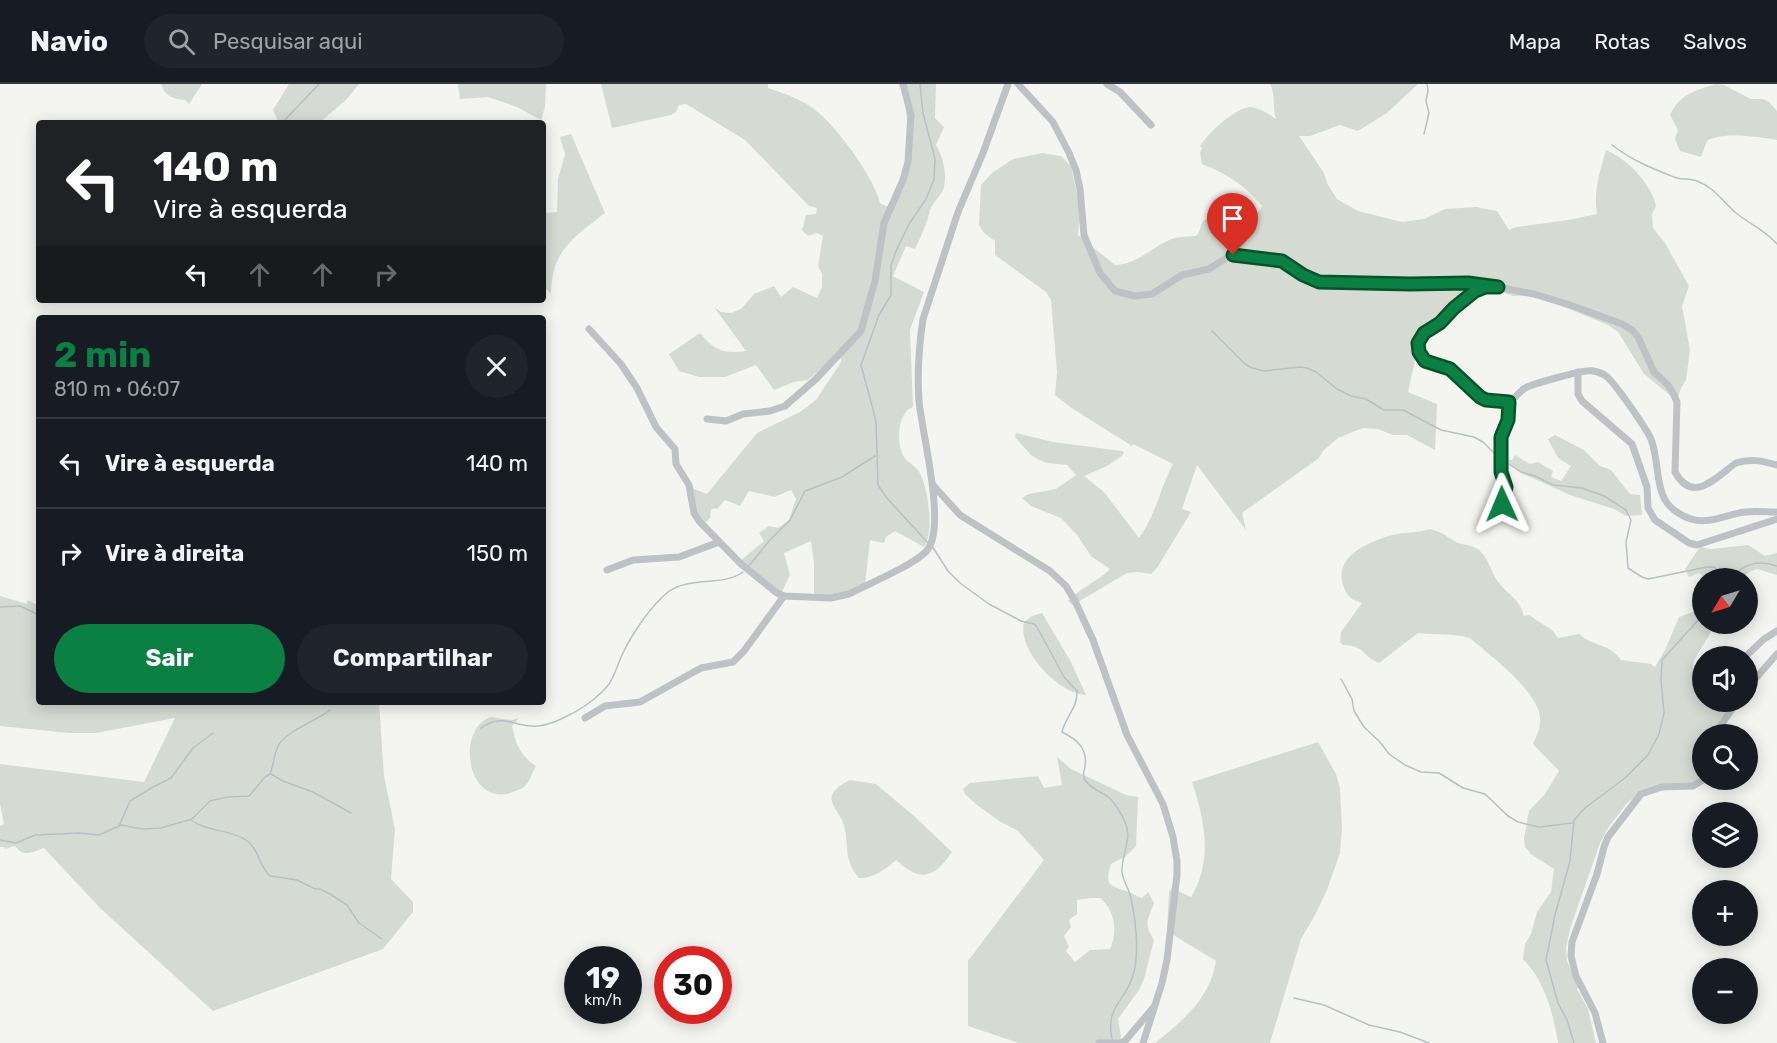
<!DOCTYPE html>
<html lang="pt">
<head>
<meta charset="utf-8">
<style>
	:root { --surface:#171b24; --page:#20242c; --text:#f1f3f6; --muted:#9ea1a6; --line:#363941; --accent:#0b8043 }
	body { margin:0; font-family:Rubik,sans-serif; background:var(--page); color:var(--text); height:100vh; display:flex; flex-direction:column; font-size:22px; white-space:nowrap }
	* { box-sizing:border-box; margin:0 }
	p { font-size:20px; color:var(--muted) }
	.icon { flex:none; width:33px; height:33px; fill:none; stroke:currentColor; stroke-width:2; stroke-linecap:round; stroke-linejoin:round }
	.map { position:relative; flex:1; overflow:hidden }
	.side { position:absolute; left:36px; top:231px; width:510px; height:390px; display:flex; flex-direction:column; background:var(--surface); border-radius:6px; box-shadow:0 3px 15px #0003 }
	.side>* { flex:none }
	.hud { position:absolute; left:36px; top:36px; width:510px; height:183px; border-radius:6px; box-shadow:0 3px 15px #0003; background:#202124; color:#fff; overflow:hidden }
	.needle { width:39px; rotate:232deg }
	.tools { position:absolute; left:1692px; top:484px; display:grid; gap:12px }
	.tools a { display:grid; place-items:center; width:66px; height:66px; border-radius:50%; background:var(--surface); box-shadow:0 3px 15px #0003; font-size:30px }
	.speed { position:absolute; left:564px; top:862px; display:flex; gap:12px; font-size:30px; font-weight:700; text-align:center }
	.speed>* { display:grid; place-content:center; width:78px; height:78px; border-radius:50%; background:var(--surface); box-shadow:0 3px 15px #0003; line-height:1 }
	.speed small { font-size:15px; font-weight:400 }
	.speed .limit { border:9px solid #d22; background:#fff; color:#111 }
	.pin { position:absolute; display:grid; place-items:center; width:51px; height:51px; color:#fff; margin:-62px -26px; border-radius:50% 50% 50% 0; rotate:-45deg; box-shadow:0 0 6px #0007 }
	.pin .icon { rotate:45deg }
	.me { position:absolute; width:66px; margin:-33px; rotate:359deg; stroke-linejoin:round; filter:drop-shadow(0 0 4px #0008) }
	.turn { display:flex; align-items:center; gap:21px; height:126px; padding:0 18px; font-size:27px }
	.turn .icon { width:78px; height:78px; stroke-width:2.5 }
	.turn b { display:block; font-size:42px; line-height:51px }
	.lanes { display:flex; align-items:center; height:57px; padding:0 18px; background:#0003; justify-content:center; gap:30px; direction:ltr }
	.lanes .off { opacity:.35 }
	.round { display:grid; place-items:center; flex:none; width:63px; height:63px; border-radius:32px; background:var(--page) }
	.summary { display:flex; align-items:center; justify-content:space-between; height:102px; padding:0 18px }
	h1 { font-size:36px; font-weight:700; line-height:45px; color:var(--accent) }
	.cta { display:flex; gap:12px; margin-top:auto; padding:12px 18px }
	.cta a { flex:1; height:69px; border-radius:36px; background:var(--accent); color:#fff; font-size:24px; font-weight:700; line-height:69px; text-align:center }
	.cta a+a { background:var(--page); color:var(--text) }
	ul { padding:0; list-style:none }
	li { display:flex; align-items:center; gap:18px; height:90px; padding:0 18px; border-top:2px solid var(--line) }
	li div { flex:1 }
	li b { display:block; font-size:22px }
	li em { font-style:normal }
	header { display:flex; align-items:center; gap:36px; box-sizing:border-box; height:84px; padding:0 30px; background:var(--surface); border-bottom:2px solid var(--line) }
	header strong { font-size:28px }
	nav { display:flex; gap:33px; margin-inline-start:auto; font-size:21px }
	.search { width:420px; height:54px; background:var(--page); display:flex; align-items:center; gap:15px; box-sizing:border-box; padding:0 21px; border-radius:33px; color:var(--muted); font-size:22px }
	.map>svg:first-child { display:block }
</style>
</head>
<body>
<header>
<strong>Navio</strong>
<div class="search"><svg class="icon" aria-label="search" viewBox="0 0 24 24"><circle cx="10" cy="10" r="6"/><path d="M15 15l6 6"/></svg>Pesquisar aqui</div>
<nav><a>Mapa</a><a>Rotas</a><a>Salvos</a></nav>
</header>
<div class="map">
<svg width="1777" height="959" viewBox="0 0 1777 959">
	<rect width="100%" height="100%" fill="#f4f5f1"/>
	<g fill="#d5dbd3" fill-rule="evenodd">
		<path d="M161 0H202L189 20 185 16C174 15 164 12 161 0Z"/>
		<polygon points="289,0 359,0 346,16 319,39 279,39 273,26"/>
		<polygon points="458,0 546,0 545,23 541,36 517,23 488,13 460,15"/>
		<path d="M601 0H768V4C783 9 801 15 814 25 836 41 874 93 880 119L888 123C893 112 901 100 904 88 912 64 908 23 899 0H936L935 34 944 43 936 61C943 71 948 94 943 106 940 113 932 119 930 126 927 140 921 152 915 165L906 162 893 192 924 208 910 246 913 323C897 328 896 360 904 373 907 378 914 381 918 386 928 400 935 449 924 463L895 447 886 453 884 459 870 456 865 500 837 512 814 513V479L811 457 784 469 790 491 782 508H777L740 477 764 457 759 449 769 442 778 444 789 436 796 415 791 406 775 413 749 407 740 422 725 416 717 425 714 424 711 426 710 434 701 443 686 402 707 410 757 349 800 328 816 316 841 278V274L837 271 808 296 794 298 774 306 756 281 725 293H699L679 287 669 270 700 249C715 267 723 270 746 267L714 223 721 228 731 229 741 225 754 210 774 202 781 213 793 203 817 214 822 203V190L818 182 823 152 817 149 808 152 802 146 806 131 816 130 817 124 809 122 745 56 686 20 679 21 676 28 671 31 612 44Z"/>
		<path d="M1270 0H1418L1387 29 1358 47 1340 41 1310 52H1299L1324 89 1328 101 1337 115 1358 127 1402 138 1424 135 1445 125 1476 123 1497 127 1509 146 1516 143 1568 136 1597 130C1593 108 1600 87 1606 66 1627 75 1651 99 1656 122L1652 130 1653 144 1665 159 1689 202 1682 222 1690 266 1686 296 1681 304 1677 317 1644 290 1618 248 1608 241 1545 215 1531 212H1513L1495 206 1489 202 1469 201 1463 214 1464 222 1440 238 1442 246 1434 252 1418 254 1415 264V277L1408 308 1437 320 1435 366 1407 351H1393L1378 345 1363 344 1338 354 1323 367 1319 374 1242 429 1246 446 1197 381 1182 425 1191 428 1157 484 1151 490 1138 488 1127 489 1073 521 1068 517C1081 503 1097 498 1110 485L1091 472 1077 451 1061 434 1031 422 1022 414 1029 410 1056 405 1076 391 1067 381 1047 379 1039 376 1031 371 1015 353 1016 349 1053 358 1122 367 1124 369 1122 372 1107 382 1084 392 1104 408 1139 454C1156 431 1160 404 1173 380L1133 360 1132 362 1070 323 1055 311 1057 288 1051 216 1046 208 995 171V157L984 149 979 141 981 101 992 89 1013 75 1042 69 1061 72 1071 82 1080 125 1078 151 1115 181C1135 181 1150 165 1167 157 1177 152 1185 153 1196 152 1200 148 1200 144 1202 139 1209 127 1229 138 1240 139L1250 131 1260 127 1262 122C1245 101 1227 90 1202 80L1200 69 1202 64 1200 62C1207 50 1237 22 1251 23 1260 24 1269 30 1276 35 1272 23 1276 11 1270 0Z"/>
		<path d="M1716 0 1724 1 1751 15H1763L1769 18 1777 27V56C1760 53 1721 47 1707 57L1701 73 1680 67 1675 55 1678 46 1670 31C1679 11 1695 6 1716 0Z"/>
		<path d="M571 50 605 129C574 153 551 167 551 210L543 201V129L557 128 558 95 565 70 560 53Z"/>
		<polygon points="1555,351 1584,366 1600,382 1611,386 1630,410 1640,411 1642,431 1626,432 1614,425 1570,411 1519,388 1505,375 1512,376 1515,371 1530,380 1538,378 1553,387 1551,393 1561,397 1571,382 1558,374 1548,355"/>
		<path d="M1429 445C1440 447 1445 451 1454 457 1460 461 1469 460 1476 464 1489 472 1490 488 1499 499 1508 510 1521 517 1524 532L1529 531 1553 547 1558 554 1579 550C1592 562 1611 560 1621 576L1651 580 1655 583 1665 566 1679 533 1693 528 1698 523V503L1702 491 1699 489 1689 493 1685 485 1700 463 1711 465 1748 461 1765 472 1777 469V491L1757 485 1751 487 1741 495H1702V540H1716L1694 576 1693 584 1702 594V618H1727L1731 623 1713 651H1702V688L1697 698 1636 712 1627 719 1608 744 1600 759 1570 845 1566 864 1567 877 1579 903 1577 905 1588 925 1596 959H1558C1553 929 1545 897 1523 875L1525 860 1531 850 1537 828 1551 808 1554 785 1531 770 1525 763 1524 754 1529 727 1545 710 1559 687 1533 660C1537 651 1541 644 1540 634 1538 606 1490 572 1470 554 1454 549 1435 551 1418 549L1379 579C1361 572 1367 562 1343 561L1340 558 1341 548 1362 519C1351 516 1347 512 1343 501 1337 482 1350 469 1366 461 1376 456 1386 452 1397 450 1408 448 1418 449 1429 445Z"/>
		<path d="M0 512 27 520 28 516 39 522V618H379L384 692 395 745 391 795 413 818V828L383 865 213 927 100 824 44 764C32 768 24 774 15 762L5 765 4 763H0V742L4 740 0 720V680L144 698 175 634 96 649H69L0 642Z"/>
		<path d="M1042 529 1071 578 1086 611C1059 610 1017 567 1024 538L1032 532Z"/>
		<path d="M491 633 512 636 519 634 512 642C515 659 522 674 536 682 532 688 530 698 524 703 520 706 512 708 507 710 465 717 457 644 491 633Z"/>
		<path d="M1318 658 1336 690 1340 704 1342 744 1340 769 1327 806 1315 831 1301 855 1270 959H1155C1174 944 1196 926 1207 904 1212 896 1214 886 1216 877L1167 847 1169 808 1171 804 1191 813C1213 777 1205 737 1192 698Z"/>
		<path d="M1057 673 1071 685 1126 711 1138 713 1136 762 1126 772 1111 780C1106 797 1106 801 1123 806 1130 808 1136 812 1142 814L1148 808 1154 819C1148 836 1143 839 1154 856L1144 895 1139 906 1118 935 1121 952 1120 959H1019L968 942V877L1044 776 1018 747 999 737 977 721 965 710 963 705 970 699 1038 692 1044 704 1062 701ZM1091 814H1100C1115 826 1118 848 1110 865L1090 866 1075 878 1066 867 1069 863 1064 852 1071 843 1069 836 1077 830V816Z"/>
		<path d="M850 696 876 700 914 732 952 768C934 794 921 799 896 776 885 786 874 794 859 794 841 773 851 757 842 736 839 729 829 719 832 711 835 704 844 699 850 696Z"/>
	</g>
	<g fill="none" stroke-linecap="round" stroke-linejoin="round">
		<g stroke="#b7c0c5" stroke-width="1.5">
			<polyline points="920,0 923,29 935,75 934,95 926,115 909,140 896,167 891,182 891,211 879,231 861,281 876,337 878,401 886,413 928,459"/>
			<polyline points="282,39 319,0"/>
			<polyline points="1424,50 1429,29 1426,17 1428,6 1427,0"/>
			<path d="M1612 61C1633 77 1651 84 1674 93 1681 96 1689 94 1697 97 1714 103 1723 118 1736 129 1752 142 1763 144 1777 160"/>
			<polyline points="1212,247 1245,280 1252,284 1264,287 1300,283 1307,284 1316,288 1337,305 1351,312 1366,315 1384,326 1403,326 1441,346 1474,353 1483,358 1499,374"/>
			<polyline points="1503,376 1521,388 1535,392 1553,401 1582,404 1604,412 1626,426 1631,436 1626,458 1628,484 1642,493 1648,495 1707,483 1714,483 1729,495"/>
			<path d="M932 462 948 487 960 499 989 520 1021 537 1034 540 1037 543 1064 593 1077 607C1078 624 1065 633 1062 648 1076 655 1088 664 1085 682 1084 688 1082 691 1085 696 1090 704 1099 707 1107 712 1114 717 1122 731 1125 738 1133 754 1121 771 1122 788 1123 797 1129 805 1131 814 1136 836 1139 866 1134 888 1127 918 1105 920 1112 955"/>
			<polyline points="748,483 770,456 790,436 805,407 842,393 875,372"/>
			<path d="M1730 494C1745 480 1757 475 1777 482"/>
			<polyline points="0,523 20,522 39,531"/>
			<polyline points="1341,595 1352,615 1354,627 1364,643 1380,658 1389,670 1405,681 1421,688 1439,689 1463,704 1485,710 1508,732 1518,738 1539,743 1572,739"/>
			<path d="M481 644C505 628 514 644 538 642 548 641 560 636 569 631 582 625 600 612 609 600 616 590 618 578 624 567 633 548 652 521 668 508 689 492 722 503 743 488"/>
			<polyline points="271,690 283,697 313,708 351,729"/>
			<path d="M191 736C207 748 229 745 246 756 259 765 259 782 270 792L297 796 315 805H320L330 810 347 821 359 839 382 855"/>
			<polyline points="119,742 130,717 153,703 171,694 193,664 213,649"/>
			<path d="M0 756 16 759 35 751 79 749 99 751 121 741 142 745 161 744 192 735 210 717 227 713 249 712 265 693 270 690C274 681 274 670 278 662 284 648 318 636 330 626"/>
			<polyline points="1294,914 1324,921 1369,941 1400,948 1429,959"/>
			<polyline points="1574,959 1567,936 1558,919 1546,876 1555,831 1570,777 1574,736 1585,724 1625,694 1648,671 1659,650 1664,629 1661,595 1662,576 1702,532"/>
		</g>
		<g stroke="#bec1c5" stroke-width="7">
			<path d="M1018 0 1053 38 1069 69 1076 86 1080 105 1084 151 1100 189 1115 207 1135 212 1152 210 1182 191 1209 185 1228 173 1239 170 1282 177 1303 191 1319 198 1476 199 1534 210 1573 222 1622 240 1632 246 1638 253 1654 288 1668 301 1673 309 1677 318 1675 388C1693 421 1716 393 1736 379 1750 374 1763 377 1777 381"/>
			<polyline points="1107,0 1120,8 1151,41"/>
			<path d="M1489 203 1475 207 1419 254C1413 271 1426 277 1440 282 1468 290 1468 315 1501 318 1513 320 1517 308 1527 303 1537 299 1584 285 1593 287 1598 288 1602 289 1606 292 1615 299 1646 344 1651 355 1663 387 1649 421 1691 435 1710 441 1727 430 1745 428 1756 427 1766 428 1777 428"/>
			<path d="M589 245 621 280 637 304 656 343 675 365 676 380 689 401 694 429 699 437 741 480 777 509 784 512 831 514 849 510C866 501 919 479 928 465 946 440 922 349 919 317 917 290 919 262 923 235L958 128 983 69 1008 0"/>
			<polyline points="1578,288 1578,310 1582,317 1632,360 1647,403 1648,424 1655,436 1689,459 1697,461 1777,435"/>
			<polyline points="707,335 726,337 743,330 770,327 785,322 816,295 861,247 875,197 884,139 903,96 908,78 911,31 903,0"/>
			<polyline points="933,401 960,431 1050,487 1066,502 1075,517 1093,556 1127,651 1163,720 1173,753 1177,777 1177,791 1167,876 1162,899 1143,959"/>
			<polyline points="1502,419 1506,403 1501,389 1501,353 1508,336 1509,318"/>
			<polyline points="607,486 633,476 679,473 719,458"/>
			<polyline points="1745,573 1764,555 1777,547"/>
			<polyline points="1748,603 1777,570"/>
			<polyline points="585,634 605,622 640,618 701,584 733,578 744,567 784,512"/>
			<polyline points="1714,651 1737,618"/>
			<polyline points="1099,959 1120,959 1125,957 1153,924"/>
			<polyline points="1603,959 1595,929 1576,892 1571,872 1572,858 1597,790 1604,763 1608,753 1641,710 1662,703 1693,702 1703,696"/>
		</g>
	</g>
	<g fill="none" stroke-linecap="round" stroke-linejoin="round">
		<defs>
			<polyline id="route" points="1233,171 1282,177 1303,191 1319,198 1410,200 1468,199 1498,203 1485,203 1475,207 1454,224 1440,239 1424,249 1418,259 1419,268 1425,277 1450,285 1480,313 1486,316 1509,318 1508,336 1501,353 1501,388 1506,403 1502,420"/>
		</defs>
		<use href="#route" stroke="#07532c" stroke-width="15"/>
		<use href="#route" stroke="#0b8043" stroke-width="10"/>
	</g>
</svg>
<div class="tools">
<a><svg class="needle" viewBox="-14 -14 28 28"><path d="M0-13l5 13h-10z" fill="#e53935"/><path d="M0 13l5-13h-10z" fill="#9ea1a6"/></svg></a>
<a><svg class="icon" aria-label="sound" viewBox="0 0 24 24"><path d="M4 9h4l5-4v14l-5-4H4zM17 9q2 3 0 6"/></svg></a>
<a><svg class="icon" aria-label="search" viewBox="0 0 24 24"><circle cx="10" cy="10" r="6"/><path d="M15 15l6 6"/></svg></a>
<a><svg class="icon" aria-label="layers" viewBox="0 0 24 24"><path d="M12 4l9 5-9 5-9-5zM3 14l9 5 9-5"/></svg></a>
<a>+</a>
<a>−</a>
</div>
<div class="speed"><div>19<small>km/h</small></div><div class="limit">30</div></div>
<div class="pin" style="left:1233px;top:171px;background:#d93025"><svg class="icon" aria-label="arrive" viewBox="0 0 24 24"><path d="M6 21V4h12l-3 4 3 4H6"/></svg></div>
<svg class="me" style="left:1502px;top:420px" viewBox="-20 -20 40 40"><path d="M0-17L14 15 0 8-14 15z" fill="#0b8043" stroke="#fff" stroke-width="4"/></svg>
<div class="hud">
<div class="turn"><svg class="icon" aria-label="left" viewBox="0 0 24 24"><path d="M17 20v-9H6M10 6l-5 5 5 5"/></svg><div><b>140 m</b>Vire à esquerda</div></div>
<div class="lanes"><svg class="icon" aria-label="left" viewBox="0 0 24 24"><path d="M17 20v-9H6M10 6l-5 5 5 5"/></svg><svg class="icon off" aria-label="ahead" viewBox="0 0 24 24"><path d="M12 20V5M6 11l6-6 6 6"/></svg><svg class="icon off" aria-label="ahead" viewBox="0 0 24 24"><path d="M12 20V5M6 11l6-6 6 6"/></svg><svg class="icon off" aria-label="right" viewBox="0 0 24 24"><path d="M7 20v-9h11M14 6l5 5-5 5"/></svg></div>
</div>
<section class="side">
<div class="summary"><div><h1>2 min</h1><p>810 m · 06:07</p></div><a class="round"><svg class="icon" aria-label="close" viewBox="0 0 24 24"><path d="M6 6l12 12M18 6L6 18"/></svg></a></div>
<ul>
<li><svg class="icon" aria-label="left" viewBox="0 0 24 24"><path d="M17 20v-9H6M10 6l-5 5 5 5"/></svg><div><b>Vire à esquerda</b></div><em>140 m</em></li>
<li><svg class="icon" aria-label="right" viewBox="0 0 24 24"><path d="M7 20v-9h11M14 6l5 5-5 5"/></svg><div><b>Vire à direita</b></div><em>150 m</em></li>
</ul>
<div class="cta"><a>Sair</a><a>Compartilhar</a></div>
</section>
</div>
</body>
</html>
